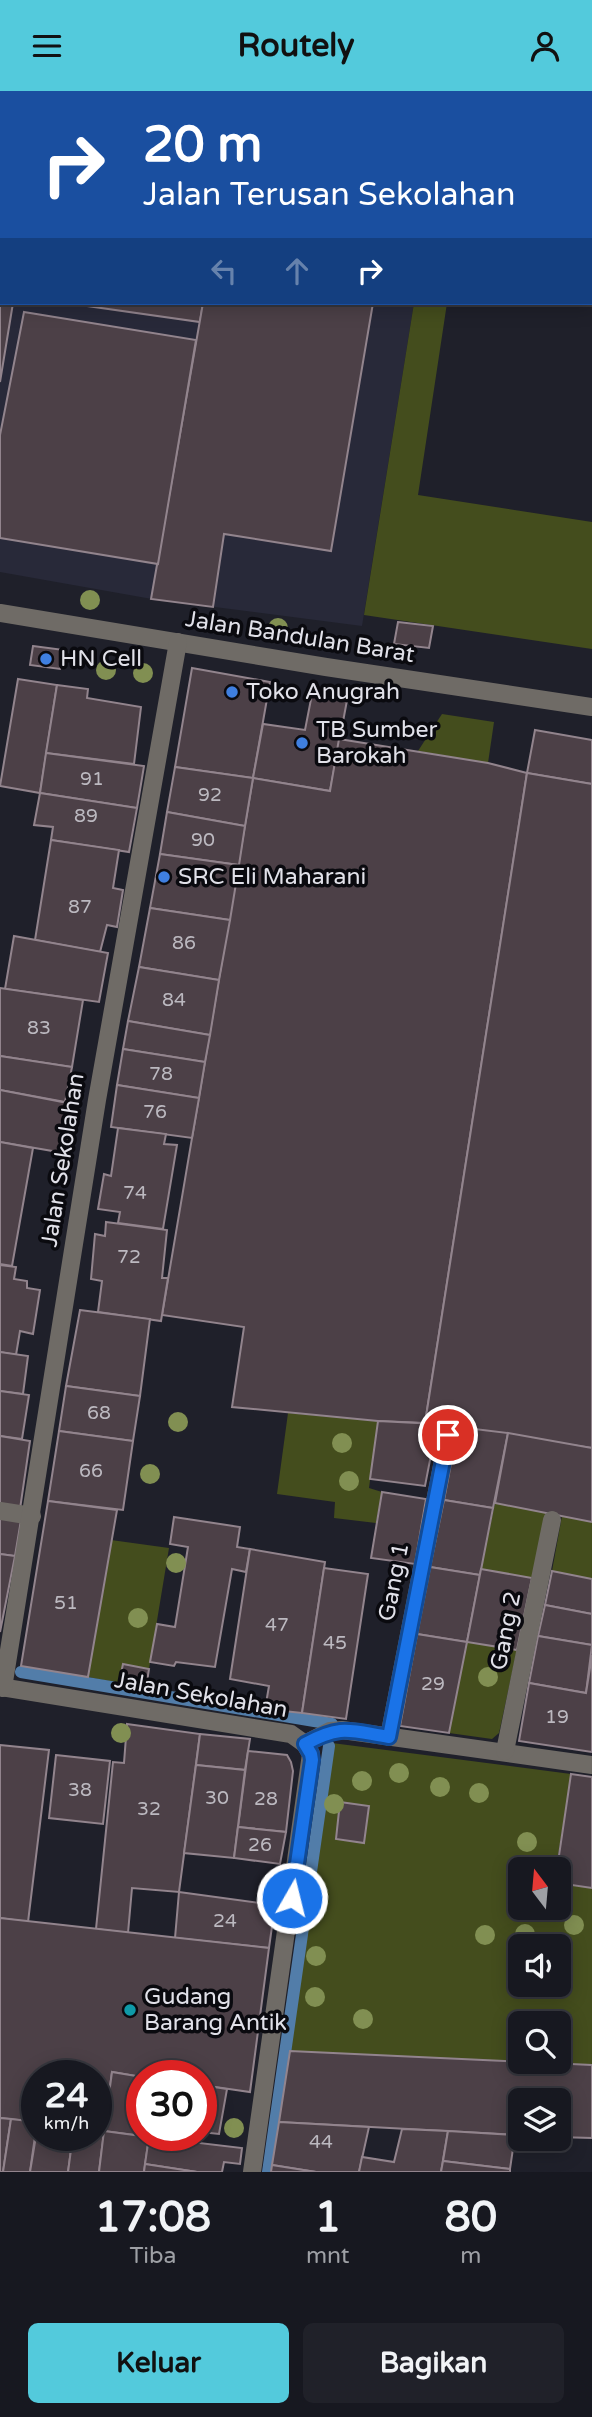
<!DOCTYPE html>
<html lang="id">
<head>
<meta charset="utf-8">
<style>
	:root { --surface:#171820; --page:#202129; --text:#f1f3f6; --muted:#9ea0a5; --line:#36373e; --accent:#53cadc }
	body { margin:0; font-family:"Varela Round",sans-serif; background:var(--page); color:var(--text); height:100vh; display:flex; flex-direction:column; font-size:26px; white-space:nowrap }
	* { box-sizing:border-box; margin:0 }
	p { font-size:23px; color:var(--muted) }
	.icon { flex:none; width:38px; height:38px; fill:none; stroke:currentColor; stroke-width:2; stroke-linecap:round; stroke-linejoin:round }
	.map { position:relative; height:2081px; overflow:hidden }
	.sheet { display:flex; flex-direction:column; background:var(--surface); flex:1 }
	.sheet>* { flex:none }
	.hud { position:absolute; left:0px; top:0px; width:593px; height:214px; box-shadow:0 4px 18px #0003,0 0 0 2px var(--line); background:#1a4fa0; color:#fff; overflow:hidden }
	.needle { width:46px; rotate:344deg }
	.tools { position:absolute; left:508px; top:1766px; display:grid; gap:14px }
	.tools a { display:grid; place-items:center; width:63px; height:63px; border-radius:10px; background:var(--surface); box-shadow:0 4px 18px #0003,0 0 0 2px var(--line); font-size:35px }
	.speed { position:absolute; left:21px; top:1969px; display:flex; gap:14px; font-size:35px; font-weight:700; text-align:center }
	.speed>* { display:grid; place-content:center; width:91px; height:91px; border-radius:50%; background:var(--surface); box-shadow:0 4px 18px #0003,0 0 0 2px var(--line); line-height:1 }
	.speed small { font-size:18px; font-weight:400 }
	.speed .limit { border:10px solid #d22; background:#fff; color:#111 }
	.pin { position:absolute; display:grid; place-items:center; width:60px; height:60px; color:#fff; margin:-30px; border:4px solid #fff; border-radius:50%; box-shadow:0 2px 7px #0007 }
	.me { position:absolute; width:77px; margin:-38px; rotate:8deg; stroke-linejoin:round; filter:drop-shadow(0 0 5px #0008) }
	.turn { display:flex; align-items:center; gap:24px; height:147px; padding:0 28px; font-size:32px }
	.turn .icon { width:91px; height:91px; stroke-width:2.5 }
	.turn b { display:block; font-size:49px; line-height:60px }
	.lanes { display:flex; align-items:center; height:66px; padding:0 28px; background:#0003; justify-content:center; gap:35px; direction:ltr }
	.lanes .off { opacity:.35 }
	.eta { display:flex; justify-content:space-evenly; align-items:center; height:119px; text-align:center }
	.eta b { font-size:42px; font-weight:700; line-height:49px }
	.primary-button { display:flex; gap:14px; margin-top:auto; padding:14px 28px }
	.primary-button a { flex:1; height:80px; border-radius:10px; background:var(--accent); color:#111; font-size:28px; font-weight:700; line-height:80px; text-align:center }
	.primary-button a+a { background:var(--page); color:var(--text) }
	header { display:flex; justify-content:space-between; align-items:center; height:91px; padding:0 28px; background:var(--accent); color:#111; font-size:32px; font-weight:700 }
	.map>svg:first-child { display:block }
</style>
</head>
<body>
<header><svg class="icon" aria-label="menu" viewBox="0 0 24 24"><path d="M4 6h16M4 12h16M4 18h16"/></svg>Routely<svg class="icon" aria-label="person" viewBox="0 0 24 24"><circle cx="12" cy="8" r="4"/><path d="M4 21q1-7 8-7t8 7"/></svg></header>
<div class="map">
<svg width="592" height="2081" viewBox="0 0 592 2081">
	<rect width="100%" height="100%" fill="#1f202a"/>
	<polygon fill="#282939" points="0,0 448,0 2,2 2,212 414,212 362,535 152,508 0,481"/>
	<g fill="#444d1d" fill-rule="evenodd">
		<polygon points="414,212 447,212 418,404 592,431 592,558 364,524"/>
		<polygon points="442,623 494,631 488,672 418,660"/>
		<polygon points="288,1322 378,1330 369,1397 382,1401 376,1432 334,1427 335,1411 277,1403"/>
		<polygon points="495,1412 546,1422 532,1487 481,1478"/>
		<polygon points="562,1425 592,1431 592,1488 552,1480"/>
		<polygon points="111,1449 169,1457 149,1578 123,1573 119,1592 88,1586"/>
		<polygon points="467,1551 517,1559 499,1642 492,1648 449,1642"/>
		<path d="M332 1652 571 1683 556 1778H520V1816H558V1792L592 1797V1974L290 1960ZM520 1855H558V1894H520ZM520 1932H558V1970H520Z"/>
	</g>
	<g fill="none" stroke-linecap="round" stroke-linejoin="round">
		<g stroke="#527da9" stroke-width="12">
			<polyline points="21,1581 332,1633"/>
			<polyline points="268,2081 329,1655"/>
		</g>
	</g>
	<g fill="#4c4047" stroke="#92848d" stroke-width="2">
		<polygon points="0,0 49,0 2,2 2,212 13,212 0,291"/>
		<polygon points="74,0 239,0 74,2"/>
		<polygon points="239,0 403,0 239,2"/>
		<polygon points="66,212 203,212 200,231"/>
		<polygon points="203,212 373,212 331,460 224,443 213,516 151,508"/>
		<polygon points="24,221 196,249 158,473 0,447 0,344"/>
		<polygon points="398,531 433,535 429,557 394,553"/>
		<polygon points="33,555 64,559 60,578 30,574"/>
		<polygon points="192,577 270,591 253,687 175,676"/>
		<polygon points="18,588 57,594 40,702 0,695"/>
		<polygon points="57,594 88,598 87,607 141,616 134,673 46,662"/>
		<polygon points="313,598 348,604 330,700 253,687 263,633 305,639"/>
		<polygon points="535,639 592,649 592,693 527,682"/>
		<polygon points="339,648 488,672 527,682 425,1332 378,1330 232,1316 244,1236 162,1224 253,687 330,700"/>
		<polygon points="46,662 144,675 137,717 40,702"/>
		<polygon points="175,676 253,687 245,735 167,721"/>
		<polygon points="527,682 592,693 592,1357 425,1332"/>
		<polygon points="40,702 137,717 129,761 51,749 53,736 34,734"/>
		<polygon points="167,721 245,735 239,774 160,763"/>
		<polygon points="51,749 119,759 113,797 123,799 117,836 107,834 100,861 35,849"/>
		<polygon points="160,763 239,774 230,829 150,817"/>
		<polygon points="150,817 230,829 219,889 139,876"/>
		<polygon points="14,845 108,862 99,911 5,898"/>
		<polygon points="139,876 219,889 210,944 128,930"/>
		<polygon points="0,897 83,909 72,976 0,965"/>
		<polygon points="128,930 210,944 205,971 123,958"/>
		<polygon points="123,958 205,971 199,1007 117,994"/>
		<polygon points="0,965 72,976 65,1011 0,999"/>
		<polygon points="117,994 199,1007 192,1047 111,1036"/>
		<polygon points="0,999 78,1014 70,1063 0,1051"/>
		<polygon points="118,1037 166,1043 164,1053 177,1054 163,1138 118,1132 120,1121 98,1118 104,1083 111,1085"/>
		<polygon points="0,1051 33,1057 12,1175 0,1173"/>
		<polygon points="106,1131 167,1139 162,1187 168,1187 161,1230 98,1221 102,1190 91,1188 95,1143 105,1145"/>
		<polygon points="0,1174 16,1176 14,1188 27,1190 27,1197 40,1199 33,1243 20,1240 16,1264 0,1261"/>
		<polygon points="80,1219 150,1228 140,1305 66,1295"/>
		<polygon points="0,1261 28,1265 23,1303 0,1300"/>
		<polygon points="66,1295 140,1305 133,1350 59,1340"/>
		<polygon points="0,1300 29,1304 22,1348 0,1345"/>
		<polygon points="378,1330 437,1333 425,1395 370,1388"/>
		<polygon points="458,1336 508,1342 493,1417 444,1409"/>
		<polygon points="59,1340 133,1350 123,1419 48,1410"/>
		<polygon points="508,1342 592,1357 592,1431 495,1412"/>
		<polygon points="0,1345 30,1350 20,1418 0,1415"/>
		<polygon points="382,1401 426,1408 415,1473 371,1467"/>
		<polygon points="444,1409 493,1417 480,1484 430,1476"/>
		<polygon points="48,1410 117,1419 88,1586 21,1575"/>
		<polygon points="0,1426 21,1429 15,1465 0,1463"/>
		<polygon points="174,1426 240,1436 237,1456 250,1458 246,1481 232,1478 215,1576 176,1571 174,1575 150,1571 157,1533 175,1536 188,1456 170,1453"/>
		<polygon points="250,1458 325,1471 302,1622 265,1618 269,1595 230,1588"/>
		<polygon points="0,1463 15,1465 0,1541"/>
		<polygon points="430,1476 480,1484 467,1551 417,1543"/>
		<polygon points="324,1477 368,1483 346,1628 302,1622"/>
		<polygon points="481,1478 532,1487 517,1559 467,1551"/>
		<polygon points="552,1480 592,1488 592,1523 545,1514"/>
		<polygon points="545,1514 592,1523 592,1554 538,1545"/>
		<polygon points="417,1543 467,1551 449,1642 400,1635"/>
		<polygon points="538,1545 592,1554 586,1602 529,1592"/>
		<polygon points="592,1564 592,1661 519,1650 529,1592 586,1602"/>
		<polygon points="123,1573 149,1578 146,1597 119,1592"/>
		<polygon points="127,1633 200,1643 179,1801 132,1797 128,1842 96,1838 113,1671 124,1672"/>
		<polygon points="200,1643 250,1648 245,1679 196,1674"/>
		<polygon points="0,1654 49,1659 28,1831 0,1827"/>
		<polygon points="248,1660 287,1664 291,1671 293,1680 286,1741 238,1736"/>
		<polygon points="56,1664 110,1670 103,1733 49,1727"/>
		<polygon points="196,1674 245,1679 234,1767 184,1762"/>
		<polygon points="571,1683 592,1686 592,1797 558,1792 557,1778"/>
		<polygon points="340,1711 369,1715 364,1752 336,1748"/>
		<polygon points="238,1736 286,1741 280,1773 234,1767"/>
		<polygon points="179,1801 275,1814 269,1857 175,1847"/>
		<polygon points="0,1827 269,1857 250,2001 201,1994 201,1984 142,1986 112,1981 104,2040 96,2039 96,1984 37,1984 37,2031 0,2027"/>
		<polygon points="290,1960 592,1974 592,2047 558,2046 558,2009 520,2009 520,2044 279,2031"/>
		<polygon points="112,1981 142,1986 142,2044 159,2044 158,2047 104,2040"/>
		<polygon points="201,1994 227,1998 219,2043 201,2041"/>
		<polygon points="0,2027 11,2028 3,2081 0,2081"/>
		<polygon points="11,2028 37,2031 30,2081 3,2081"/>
		<polygon points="279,2031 369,2036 359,2081 316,2081 272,2074"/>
		<polygon points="402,2038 448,2040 441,2081 359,2081 362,2066 394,2071"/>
		<polygon points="37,2039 37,2044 73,2044 68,2081 30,2081"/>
		<polygon points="96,2039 104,2040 99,2081 68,2081 73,2044 96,2044"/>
		<polygon points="104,2040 149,2046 144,2081 99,2081"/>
		<polygon points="448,2040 515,2044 510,2078 443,2070"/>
		<polygon points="149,2046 242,2057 240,2073 224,2071 222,2081 197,2081 145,2073"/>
		<polygon points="443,2070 510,2078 510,2081 441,2081"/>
		<polygon points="145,2073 197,2081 144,2081"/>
		<polygon points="272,2074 316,2081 271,2081"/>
	</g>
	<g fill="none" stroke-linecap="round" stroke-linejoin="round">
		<g stroke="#6f6b66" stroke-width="18">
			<polyline points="0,522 326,576 592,616"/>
			<polyline points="0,1420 32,1425"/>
			<polyline points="0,1596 291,1643 305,1653 311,1663 252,2081"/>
			<polyline points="3,1597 97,1009 178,551"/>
			<polyline points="389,1646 448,1344"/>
			<polyline points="305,1653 330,1640 342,1639 592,1674"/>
			<polyline points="505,1660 552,1429"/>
		</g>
	</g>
	<g fill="#818f52">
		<circle cx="90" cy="509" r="10"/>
		<circle cx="278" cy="537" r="10"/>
		<circle cx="106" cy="579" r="10"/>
		<circle cx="143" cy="582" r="10"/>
		<circle cx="178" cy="1331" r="10"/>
		<circle cx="342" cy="1352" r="10"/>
		<circle cx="150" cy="1383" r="10"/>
		<circle cx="349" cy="1390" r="10"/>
		<circle cx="176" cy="1472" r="10"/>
		<circle cx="138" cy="1527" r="10"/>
		<circle cx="488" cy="1586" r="10"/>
		<circle cx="121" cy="1642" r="10"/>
		<circle cx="399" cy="1682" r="10"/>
		<circle cx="362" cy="1690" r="10"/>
		<circle cx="440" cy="1696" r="10"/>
		<circle cx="479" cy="1702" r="10"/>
		<circle cx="334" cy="1713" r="10"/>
		<circle cx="527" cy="1751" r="10"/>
		<circle cx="574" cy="1834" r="10"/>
		<circle cx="525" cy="1843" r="10"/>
		<circle cx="485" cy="1844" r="10"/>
		<circle cx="316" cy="1865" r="10"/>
		<circle cx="315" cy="1906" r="10"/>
		<circle cx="363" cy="1928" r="10"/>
		<circle cx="234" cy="2037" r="10"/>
	</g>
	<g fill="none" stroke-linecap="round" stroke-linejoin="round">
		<defs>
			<path id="route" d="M292 1807 312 1669 311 1663 305 1653C342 1633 350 1640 389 1646L448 1344"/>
		</defs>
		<use href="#route" stroke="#114b97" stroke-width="18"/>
		<use href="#route" stroke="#1a73e8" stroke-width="12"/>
	</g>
	<g fill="#3f7fe0" stroke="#0a0a0f" stroke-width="2.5">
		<circle cx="46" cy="568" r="7"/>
		<circle cx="232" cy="601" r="7"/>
		<circle cx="302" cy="652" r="7"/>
		<circle cx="164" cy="786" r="7"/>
	</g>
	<circle fill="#0f9aa8" stroke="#0a0a0f" stroke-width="2.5" cx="130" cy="1919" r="7"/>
	<g text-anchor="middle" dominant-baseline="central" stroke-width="7" stroke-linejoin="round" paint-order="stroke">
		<g font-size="19" fill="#bcb9c0">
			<text x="92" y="688">91</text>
			<text x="210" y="704">92</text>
			<text x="86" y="725">89</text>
			<text x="203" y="749">90</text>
			<text x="80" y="816">87</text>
			<text x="184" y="852">86</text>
			<text x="174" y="909">84</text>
			<text x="39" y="937">83</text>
			<text x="161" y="983">78</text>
			<text x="155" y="1021">76</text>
			<text x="135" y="1102">74</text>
			<text x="129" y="1166">72</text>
			<text x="99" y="1322">68</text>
			<text x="91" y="1380">66</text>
			<text x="66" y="1512">51</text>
			<text x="277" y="1534">47</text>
			<text x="335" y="1552">45</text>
			<text x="433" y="1593">29</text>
			<text x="557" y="1626">19</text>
			<text x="80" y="1699">38</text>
			<text x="217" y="1707">30</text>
			<text x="266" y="1708">28</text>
			<text x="149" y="1718">32</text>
			<text x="260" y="1754">26</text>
			<text x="225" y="1830">24</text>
			<text x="321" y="2051">44</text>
		</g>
		<g font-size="23" fill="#e1e1e9" stroke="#0a0a0f">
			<text transform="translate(300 546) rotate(9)">Jalan Bandulan Barat</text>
			<text transform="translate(63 1069) rotate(-81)">Jalan Sekolahan</text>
			<text transform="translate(394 1491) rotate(-79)">Gang 1</text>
			<text transform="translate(506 1540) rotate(-79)">Gang 2</text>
			<text transform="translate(201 1604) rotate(10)">Jalan Sekolahan</text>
		</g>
		<g font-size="23" fill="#e1e1e9" stroke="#0a0a0f" text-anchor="start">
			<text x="60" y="568">HN Cell</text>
			<text x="246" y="601">Toko Anugrah</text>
			<text x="316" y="639">TB Sumber<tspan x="316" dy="26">Barokah</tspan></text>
			<text x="178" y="786">SRC Eli Maharani</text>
			<text x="144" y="1906">Gudang<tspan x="144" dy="26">Barang Antik</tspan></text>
		</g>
	</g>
</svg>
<div class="tools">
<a><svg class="needle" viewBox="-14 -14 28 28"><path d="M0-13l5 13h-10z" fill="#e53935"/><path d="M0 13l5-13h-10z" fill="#9ea0a5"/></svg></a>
<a><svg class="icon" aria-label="sound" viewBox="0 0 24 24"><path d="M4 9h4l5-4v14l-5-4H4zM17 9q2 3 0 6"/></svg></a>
<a><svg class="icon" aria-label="search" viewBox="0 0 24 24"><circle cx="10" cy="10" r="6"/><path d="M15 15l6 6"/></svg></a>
<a><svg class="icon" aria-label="layers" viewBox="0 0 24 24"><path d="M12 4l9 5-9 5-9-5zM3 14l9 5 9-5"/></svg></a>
</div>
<div class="speed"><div>24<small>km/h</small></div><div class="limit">30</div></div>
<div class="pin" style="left:448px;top:1344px;background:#d93025"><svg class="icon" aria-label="arrive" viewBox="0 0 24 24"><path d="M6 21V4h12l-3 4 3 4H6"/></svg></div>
<svg class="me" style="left:292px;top:1807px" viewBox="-20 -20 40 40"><circle r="17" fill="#1a73e8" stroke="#fff" stroke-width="3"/><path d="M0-11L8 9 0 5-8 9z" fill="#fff"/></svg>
<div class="hud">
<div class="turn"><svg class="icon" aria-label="right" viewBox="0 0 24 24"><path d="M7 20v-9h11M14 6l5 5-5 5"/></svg><div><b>20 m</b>Jalan Terusan Sekolahan</div></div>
<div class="lanes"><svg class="icon off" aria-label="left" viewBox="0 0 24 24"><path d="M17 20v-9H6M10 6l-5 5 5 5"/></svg><svg class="icon off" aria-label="ahead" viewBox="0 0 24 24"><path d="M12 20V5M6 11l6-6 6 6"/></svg><svg class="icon" aria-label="right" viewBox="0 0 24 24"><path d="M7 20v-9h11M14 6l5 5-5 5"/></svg></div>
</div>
</div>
<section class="sheet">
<div class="eta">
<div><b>17:08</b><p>Tiba</p></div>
<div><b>1</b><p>mnt</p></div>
<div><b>80</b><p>m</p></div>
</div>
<div class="primary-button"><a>Keluar</a><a>Bagikan</a></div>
</section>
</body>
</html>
